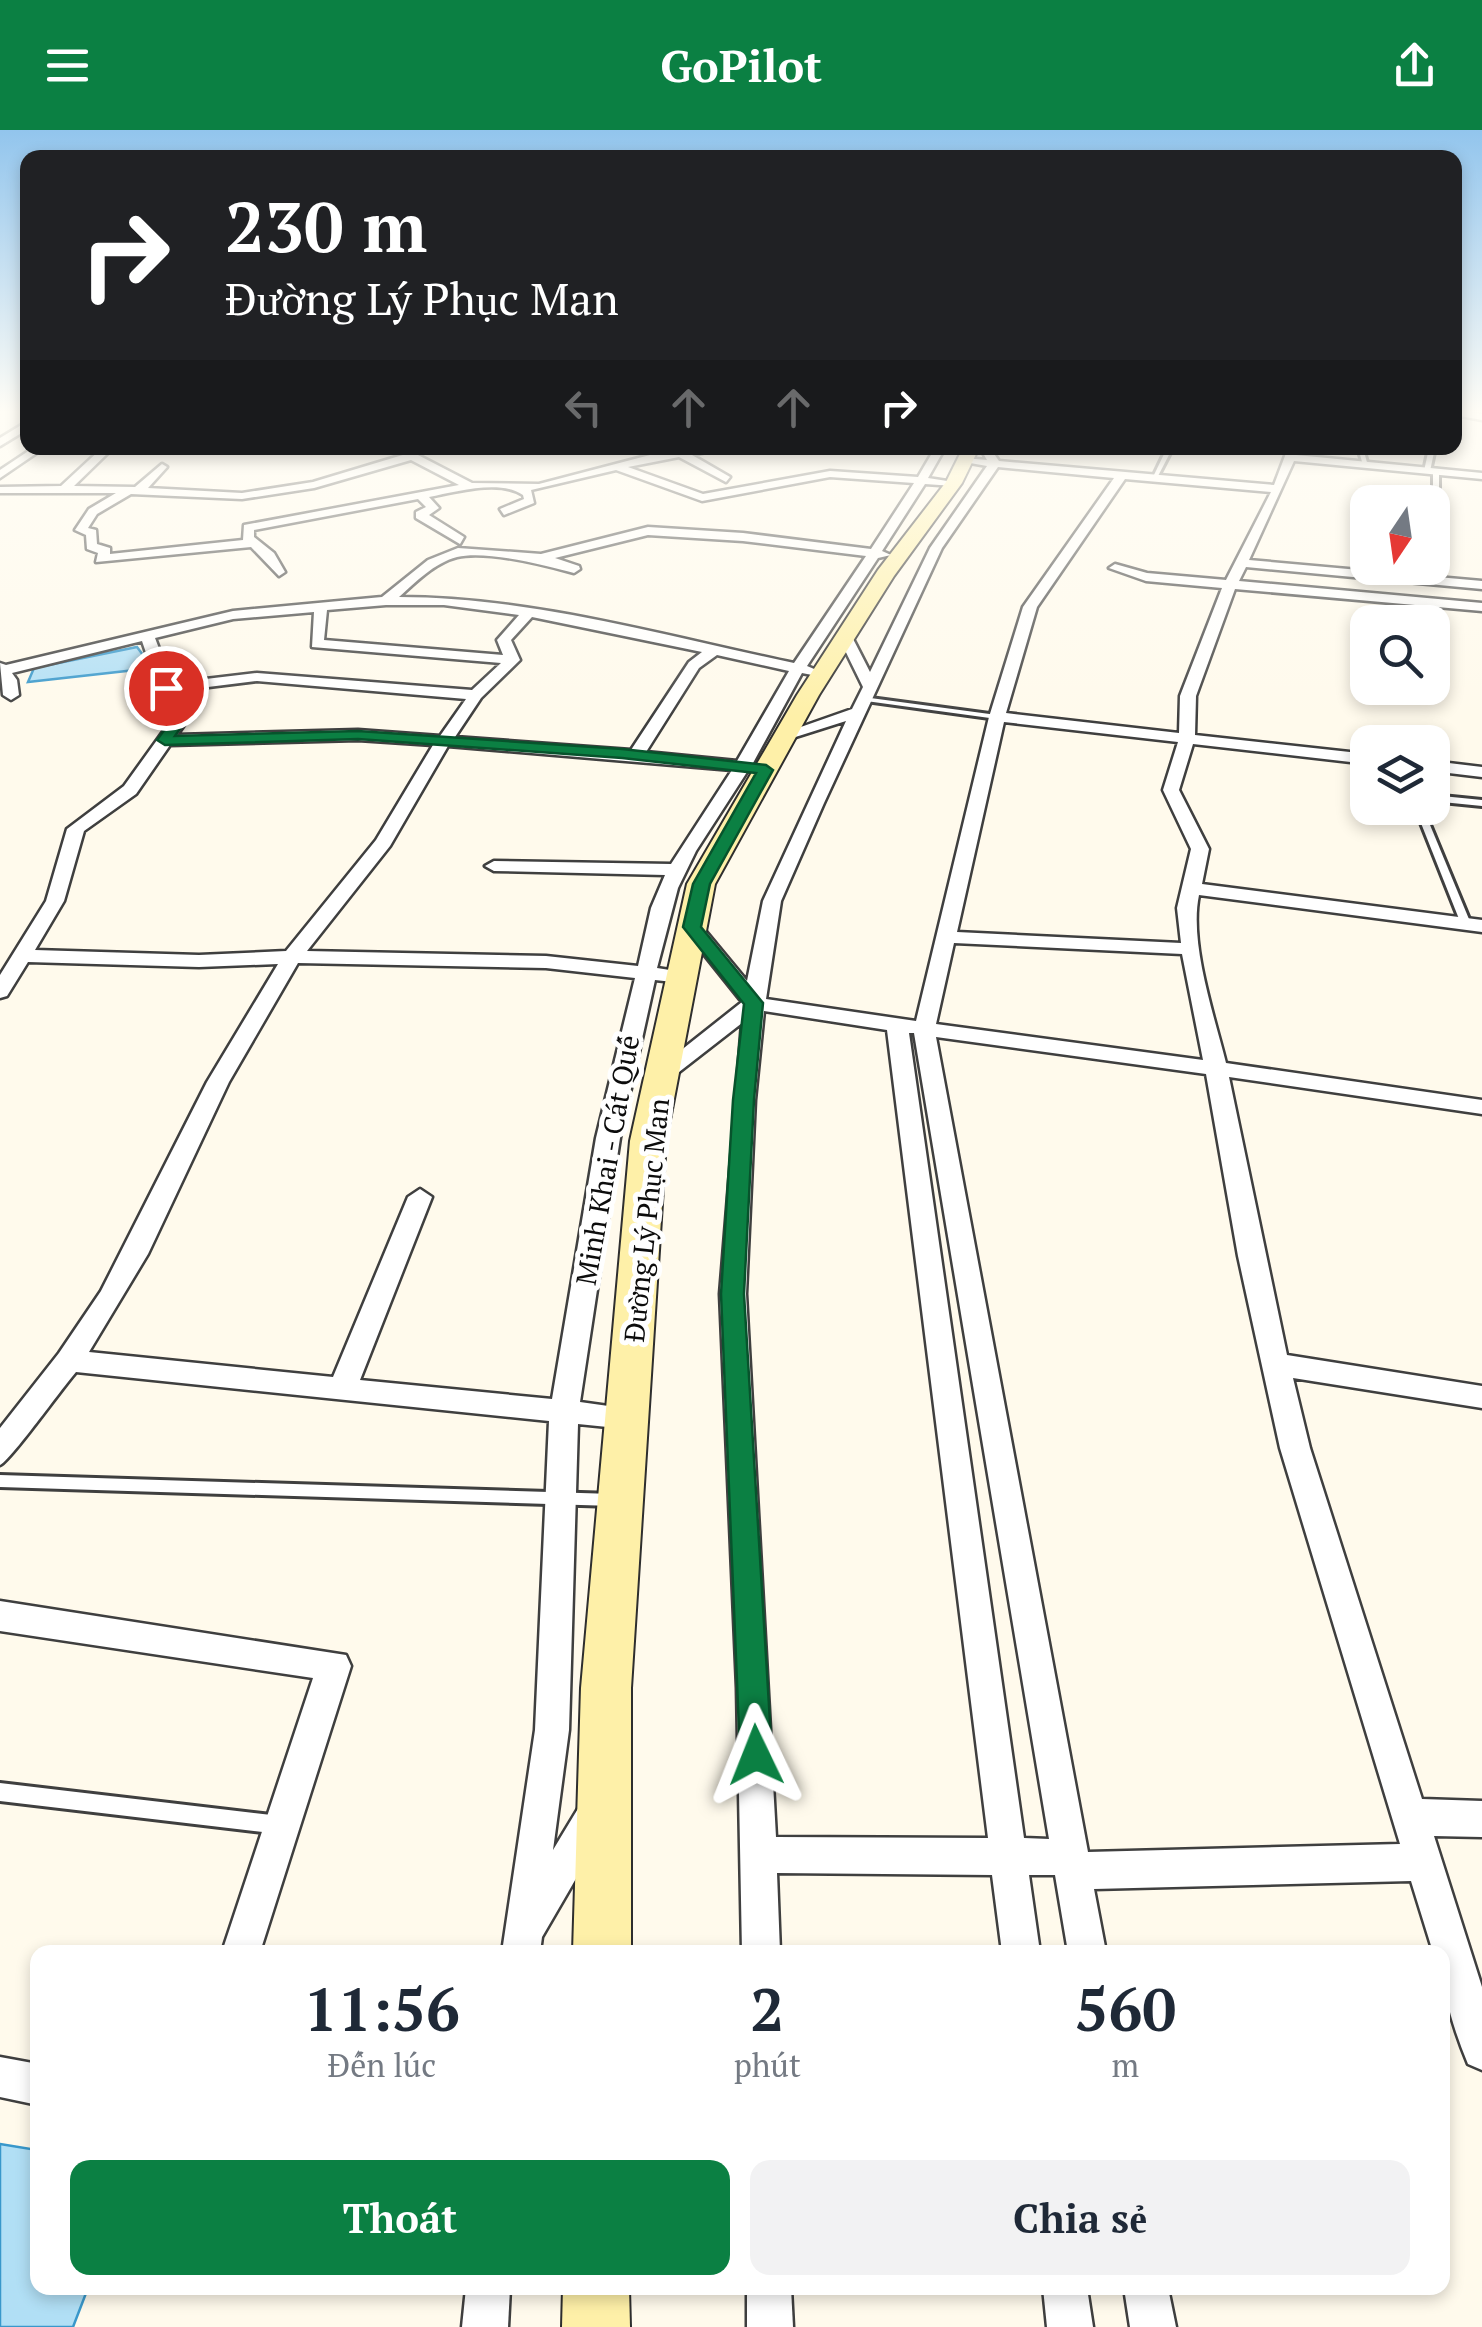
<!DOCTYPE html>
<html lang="vi">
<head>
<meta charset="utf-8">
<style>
	:root { --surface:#fff; --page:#f2f2f3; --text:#1f2937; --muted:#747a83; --accent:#0b8043 }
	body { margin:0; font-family:"PT Serif",serif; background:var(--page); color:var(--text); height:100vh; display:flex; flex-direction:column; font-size:38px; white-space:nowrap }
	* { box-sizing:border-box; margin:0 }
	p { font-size:32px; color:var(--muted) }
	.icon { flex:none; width:55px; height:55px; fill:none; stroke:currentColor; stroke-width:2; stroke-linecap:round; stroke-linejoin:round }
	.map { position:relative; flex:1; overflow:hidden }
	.panel { position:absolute; left:30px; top:1815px; width:1420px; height:350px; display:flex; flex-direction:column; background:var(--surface); border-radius:20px; box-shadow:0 5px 15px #0003 }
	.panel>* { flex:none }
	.hud { position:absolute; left:20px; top:20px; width:1442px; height:305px; border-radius:20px; box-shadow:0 5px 15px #0003; background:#202124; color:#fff; overflow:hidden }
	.needle { width:65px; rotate:193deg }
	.controls { position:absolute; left:1350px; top:355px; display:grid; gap:20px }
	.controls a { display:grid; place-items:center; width:100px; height:100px; border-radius:20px; background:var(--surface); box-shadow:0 5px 15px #0003; font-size:50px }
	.pin { position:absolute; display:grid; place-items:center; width:85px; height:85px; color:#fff; margin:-42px; border:5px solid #fff; border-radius:50%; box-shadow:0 2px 10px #0007 }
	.me { position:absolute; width:110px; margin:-55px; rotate:358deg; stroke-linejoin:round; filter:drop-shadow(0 0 8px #0008) }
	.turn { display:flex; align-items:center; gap:35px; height:210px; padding:0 40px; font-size:45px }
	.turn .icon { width:130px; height:130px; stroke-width:2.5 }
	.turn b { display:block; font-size:70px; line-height:85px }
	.lanes { display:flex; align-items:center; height:95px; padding:0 40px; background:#0003; justify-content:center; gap:50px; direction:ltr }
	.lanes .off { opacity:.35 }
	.eta { display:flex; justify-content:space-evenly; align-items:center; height:170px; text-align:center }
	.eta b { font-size:60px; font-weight:700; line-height:70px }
	.primary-button { display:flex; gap:20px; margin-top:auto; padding:20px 40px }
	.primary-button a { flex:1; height:115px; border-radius:20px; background:var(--accent); color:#fff; font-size:40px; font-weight:700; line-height:115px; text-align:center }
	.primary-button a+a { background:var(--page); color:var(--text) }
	header { display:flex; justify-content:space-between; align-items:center; height:130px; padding:0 40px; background:var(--accent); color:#fff; font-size:45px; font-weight:700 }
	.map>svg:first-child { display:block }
</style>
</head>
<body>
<header><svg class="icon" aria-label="menu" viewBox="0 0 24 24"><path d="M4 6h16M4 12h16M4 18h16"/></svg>GoPilot<svg class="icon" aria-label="share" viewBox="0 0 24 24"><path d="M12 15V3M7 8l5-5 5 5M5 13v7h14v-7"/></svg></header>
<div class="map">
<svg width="1482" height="2197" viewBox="0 0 1482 2197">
	<rect width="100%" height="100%" fill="#fffaec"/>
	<g fill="#b1dff5" stroke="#3998cb" stroke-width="2.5">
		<polygon points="137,517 149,533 144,539 28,552 34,538"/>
		<polygon points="0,2014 37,2020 38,2158 88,2158 73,2197 0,2197"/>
	</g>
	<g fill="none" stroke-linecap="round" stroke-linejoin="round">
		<defs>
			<g id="service">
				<polygon points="1358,318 1363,318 1368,336 1363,335"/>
				<polygon points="1429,318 1435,318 1430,341 1427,343 1424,341"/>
				<polygon points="1166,320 1171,321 1158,346 1153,347"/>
				<polygon points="1436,339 1439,341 1439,367 1436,369 1433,367 1433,341"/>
				<polygon points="863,567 997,585 1001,587 997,589 866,571 862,569"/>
				<polygon points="1432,665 1482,670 1482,676 1432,671"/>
				<polygon points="1415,678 1423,678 1471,794 1469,796 1466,797 1461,794"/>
				<polygon points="0,1345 613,1364 618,1365 621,1370 618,1375 613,1376 0,1357"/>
				<polygon points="0,1653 280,1686 286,1689 289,1695 286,1701 280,1704 0,1671"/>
			</g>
			<g id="minor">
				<polygon points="1455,279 1482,284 1482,290 1455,285"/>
				<polygon points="28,291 28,299 0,316 0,308"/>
				<polygon points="33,318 44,318 0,348 0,340"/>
				<path d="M102 318H113L74 356 135 357 162 334 167 337 148 358 242 363 313 352 406 324 403 318H413L416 324 472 353 539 354 650 325 726 318 692 325 730 347 726 352 679 327 628 337 703 364 830 341 918 347 935 318H945L928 348 960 353 954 356 925 354 882 421 891 425 878 428 807 536 819 541 812 545 802 543 753 633 764 638 747 642 696 721 678 758 657 838 689 843 692 847 682 853 655 850 620 1008 580 1272 637 1280 641 1288 637 1296 627 1299 578 1294 569 1600 553 1720 579 1677 592 1672 605 1677 610 1690 542 1807 540 1822H502L535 1600 549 1291 76 1242C62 1258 10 1331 0 1335V1298L59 1223 101 1161 207 952 278 834 199 837 28 832 7 866 0 868V845L46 771 67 699 124 656 175 585 158 558 142 511 12 543 17 550 19 565 11 570 3 565 0 533 6 535 233 481 382 467 428 430 458 418 541 424 648 397 743 403 871 419 914 353 830 347 702 371 616 340 531 360 534 373 504 385 500 379 524 369 523 365C500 349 455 362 429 367L439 378 429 385 464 407 460 414 416 388V382L426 377 418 369 254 400V407L274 423 285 442 279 446 251 417 96 432 98 423 87 419 86 405 75 400 89 379 116 363H0V357L61 356ZM411 330 459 355 244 395 243 410 110 424V418L97 414 96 400 88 398 97 384 131 364 242 369 314 358ZM648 405 743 411 866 426 794 533C665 506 532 467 399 467 416 452 434 433 457 427 486 420 545 435 574 443L580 439 579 436 555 428ZM386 475H444L519 485 497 510 503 525 324 510 327 480ZM314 482 312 517 501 533 472 560 257 543 172 553 155 508 233 489ZM532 487 702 522 689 532 631 620 455 607 481 568 520 530 511 510ZM717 525 789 541 737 631 646 622 699 538ZM257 551 466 569 440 606 358 600 177 605 191 585 176 561ZM358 610 433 615 376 710 286 821 199 825 35 820 64 771 84 701 136 664 170 615ZM448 616 732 640 671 734 494 731 485 736 494 741 665 745 651 778 638 836 546 826 307 821 390 716ZM298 833 546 838 635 848 596 1008 552 1269 360 1250 432 1067 420 1059 408 1067 333 1247 89 1222 148 1124 229 952Z"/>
				<path d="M980 318H990L999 331 1274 355 1288 318H1298L1296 325 1482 343V349L1294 331 1249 430 1482 451V459L1246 437 1239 451 1482 473V481L1235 459 1196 566 1195 605 1368 624V634L1193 614 1179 660 1209 719 1202 754 1482 790V802L1199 765C1189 813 1214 885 1226 933L1482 970V984L1229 947 1287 1225 1482 1256V1278L1293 1248 1310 1318 1422 1669 1482 1671V1707L1434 1706 1482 1857V1940L1468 1934C1453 1898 1442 1862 1442 1822H1433L1411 1751 1094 1759 1106 1822H1068L1055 1745H1029L1040 1822H1002L992 1745 777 1743 780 1822H742L737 1558 720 1164 742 893 670 949H654L651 944 742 872 682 797 692 791 699 793 747 851 763 771 846 591 786 610 778 605 852 579 863 557 838 506 850 503 870 542 930 418 987 336 959 331 964 328 987 330ZM998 337 1114 348 1023 477 989 587 916 891 766 869 781 771 824 673 942 418ZM1125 349 1271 362 1226 450 1147 443 1115 434 1109 438 1146 451 1222 458 1180 566 1179 603 1006 583 1037 477ZM1004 592 1178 612 1163 660 1191 719 1177 778 1181 813 957 802ZM954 813 1182 824 1203 930 936 894ZM764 881 887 900 988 1708 776 1707 746 1164 755 970ZM909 903H914L1049 1709 1024 1708ZM936 907 1206 944 1238 1126 1280 1318 1400 1714 1088 1722Z"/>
				<polygon points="1432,631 1482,637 1482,647 1432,641"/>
				<polygon points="0,1471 346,1525 351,1536 260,1822 222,1822 313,1548 0,1501"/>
				<polygon points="0,1927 38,1934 38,1975 0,1967"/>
				<polygon points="466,2158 510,2158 508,2197 462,2197"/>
				<polygon points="747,2158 791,2158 793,2197 747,2197"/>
				<polygon points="1043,2158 1087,2158 1093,2197 1047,2197"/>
				<polygon points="1124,2158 1168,2158 1176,2197 1130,2197"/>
			</g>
			<g id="secondary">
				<polygon points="963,318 979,318 962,353 894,446 819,565 715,754 666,1011 631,1558 631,1822 573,1822 581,1558 630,1011 687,754 797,565 878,440 946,352"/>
				<polygon points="563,2158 629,2158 630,2197 562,2197"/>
			</g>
		</defs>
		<use href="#service" stroke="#3f3f3f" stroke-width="6"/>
		<use href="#minor" stroke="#3f3f3f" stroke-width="5"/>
		<use href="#secondary" stroke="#2e2e2e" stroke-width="4"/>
		<use href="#service" fill="#fff" fill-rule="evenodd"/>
		<use href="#minor" fill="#fff" fill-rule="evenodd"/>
		<use href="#secondary" fill="#fef0a8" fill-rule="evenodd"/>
	</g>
	<linearGradient id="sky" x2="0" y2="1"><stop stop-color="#92c5ed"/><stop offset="0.48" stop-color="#fffdf6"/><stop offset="1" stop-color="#fffdf6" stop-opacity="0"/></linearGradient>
	<rect width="1482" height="587" fill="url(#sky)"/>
	<polygon fill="#0b8043" stroke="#07532c" stroke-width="2.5" points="161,555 171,555 190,585 175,606 358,601 622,619 766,635 773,640 710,754 701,797 763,873 754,970 744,1164 772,1625 767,1636 756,1641 745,1636 740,1625 721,1164 733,970 744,874 683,797 693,754 756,643 622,628 358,609 165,615 157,610 175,585 159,558"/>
	<g text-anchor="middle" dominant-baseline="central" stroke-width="10" stroke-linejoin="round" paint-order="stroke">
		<g font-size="28" fill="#0c0c0c" stroke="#fff">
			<text transform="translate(607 1030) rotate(-80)">Minh Khai - Cát Quế</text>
			<text transform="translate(646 1090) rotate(-84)">Đường Lý Phục Man</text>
		</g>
	</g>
</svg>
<div class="controls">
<a><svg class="needle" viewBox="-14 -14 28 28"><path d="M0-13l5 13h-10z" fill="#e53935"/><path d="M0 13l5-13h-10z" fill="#747a83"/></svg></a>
<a><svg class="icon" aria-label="search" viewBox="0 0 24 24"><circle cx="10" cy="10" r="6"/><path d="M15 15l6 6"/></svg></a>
<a><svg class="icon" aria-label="layers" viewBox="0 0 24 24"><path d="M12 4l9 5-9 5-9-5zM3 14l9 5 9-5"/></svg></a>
</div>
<div class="pin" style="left:166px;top:558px;background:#d93025"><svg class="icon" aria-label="arrive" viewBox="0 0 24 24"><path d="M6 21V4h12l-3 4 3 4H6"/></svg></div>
<svg class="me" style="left:756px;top:1625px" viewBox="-20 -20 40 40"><path d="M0-17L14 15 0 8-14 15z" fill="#0b8043" stroke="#fff" stroke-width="4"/></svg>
<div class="hud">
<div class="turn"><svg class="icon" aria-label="right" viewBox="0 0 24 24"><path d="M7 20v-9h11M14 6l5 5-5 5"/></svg><div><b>230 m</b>Đường Lý Phục Man</div></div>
<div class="lanes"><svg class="icon off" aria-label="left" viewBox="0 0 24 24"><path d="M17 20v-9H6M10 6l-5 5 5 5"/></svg><svg class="icon off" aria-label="ahead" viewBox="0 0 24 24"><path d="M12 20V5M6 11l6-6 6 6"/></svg><svg class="icon off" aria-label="ahead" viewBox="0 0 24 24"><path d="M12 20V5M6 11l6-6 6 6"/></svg><svg class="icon" aria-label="right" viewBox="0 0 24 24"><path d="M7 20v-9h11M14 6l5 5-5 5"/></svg></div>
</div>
<section class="panel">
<div class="eta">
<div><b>11:56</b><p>Đến lúc</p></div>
<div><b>2</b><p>phút</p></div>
<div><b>560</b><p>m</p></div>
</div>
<div class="primary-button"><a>Thoát</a><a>Chia sẻ</a></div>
</section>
</div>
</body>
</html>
